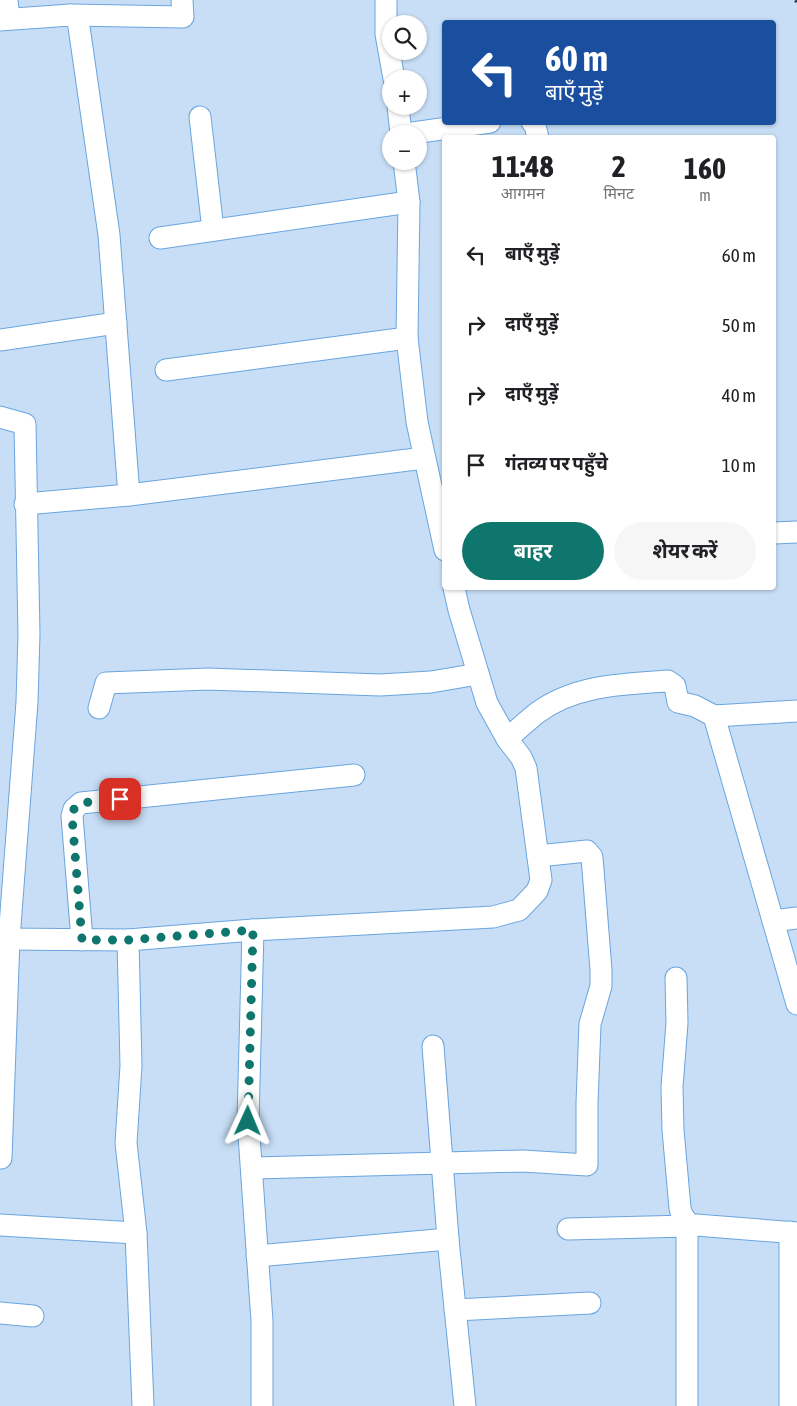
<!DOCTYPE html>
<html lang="hi">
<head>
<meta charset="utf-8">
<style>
	:root { --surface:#fff; --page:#f6f6f6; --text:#202124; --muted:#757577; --accent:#0f766e }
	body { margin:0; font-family:"Asap Condensed","Noto Sans Devanagari",sans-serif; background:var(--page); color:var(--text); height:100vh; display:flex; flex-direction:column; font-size:19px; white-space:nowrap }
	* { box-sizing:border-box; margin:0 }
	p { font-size:16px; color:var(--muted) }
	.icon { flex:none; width:28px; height:28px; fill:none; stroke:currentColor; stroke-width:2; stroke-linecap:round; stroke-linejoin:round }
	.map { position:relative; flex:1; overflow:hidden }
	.drawer { position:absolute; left:442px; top:135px; width:334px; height:455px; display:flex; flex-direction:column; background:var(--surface); border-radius:5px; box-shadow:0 1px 4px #0004 }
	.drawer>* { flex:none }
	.top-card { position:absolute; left:442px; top:20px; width:334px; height:105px; border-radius:5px; box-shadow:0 1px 4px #0004; background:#1a4fa0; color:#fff; overflow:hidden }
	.tools { position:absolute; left:382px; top:15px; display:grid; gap:10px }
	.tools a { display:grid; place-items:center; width:45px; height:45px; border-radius:50%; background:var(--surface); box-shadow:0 1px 4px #0004; font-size:25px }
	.pin { position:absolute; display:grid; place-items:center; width:42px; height:42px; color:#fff; margin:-21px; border-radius:10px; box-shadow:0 2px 8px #0006 }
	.me { position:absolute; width:55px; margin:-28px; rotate:1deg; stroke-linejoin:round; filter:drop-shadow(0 0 4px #0008) }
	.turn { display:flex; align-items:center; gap:18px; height:105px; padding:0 20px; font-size:22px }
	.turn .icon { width:65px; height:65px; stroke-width:2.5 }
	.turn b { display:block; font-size:35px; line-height:42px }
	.eta { display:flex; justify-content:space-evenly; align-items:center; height:85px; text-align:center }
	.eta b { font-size:30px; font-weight:700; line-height:35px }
	.button { display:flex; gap:10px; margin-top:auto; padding:10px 20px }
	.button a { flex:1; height:58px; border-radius:30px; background:var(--accent); color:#fff; font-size:20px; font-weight:700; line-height:58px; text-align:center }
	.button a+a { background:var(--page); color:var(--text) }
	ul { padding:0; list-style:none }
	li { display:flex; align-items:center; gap:15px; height:70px; padding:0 20px }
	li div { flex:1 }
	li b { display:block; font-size:19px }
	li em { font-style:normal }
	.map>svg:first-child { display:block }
</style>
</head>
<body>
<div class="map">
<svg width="797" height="1406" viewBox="0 0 797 1406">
	<rect width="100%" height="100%" fill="#c7def6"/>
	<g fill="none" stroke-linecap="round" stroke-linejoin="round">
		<defs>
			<g id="street">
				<polyline points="7,0 9,19"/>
				<polyline points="386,0 386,34 394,79"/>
				<polyline points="70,15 183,17 182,0"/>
				<polyline points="0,20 70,15 78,20 109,235 129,495"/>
				<polyline points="398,106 401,134"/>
				<polyline points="200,117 213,230"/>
				<polyline points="532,122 535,125 538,138"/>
				<polyline points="406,134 490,122"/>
				<polyline points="404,161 409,202 407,338 417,422 445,550"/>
				<polyline points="160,238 409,202"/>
				<polyline points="0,340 116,323"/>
				<polyline points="166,370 407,338"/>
				<polyline points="0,417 25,424 29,634 27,702 9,939 1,1158"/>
				<polyline points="25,504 129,495 424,458"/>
				<polyline points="774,533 797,532"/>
				<polyline points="99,708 106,683 208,679 380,685 431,682 478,674"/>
				<polyline points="797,711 714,716 797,1004"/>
				<path d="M507 739C517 730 527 721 537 713 575 685 623 684 668 681L675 686 678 702 695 706 714 716"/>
				<polyline points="773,921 797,918"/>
				<polyline points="253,930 248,1121 262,1321 262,1406"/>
				<polyline points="0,939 128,940 253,930 493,917 519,910 537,891 541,880 526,768 521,757 507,739 487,703 459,610 454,588"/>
				<polyline points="82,940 72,816 74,809 81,803 354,775"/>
				<polyline points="128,940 131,1066 126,1143 136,1233 143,1406"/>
				<polyline points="676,978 677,1023 672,1087 673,1130 680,1208 682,1215 691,1227"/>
				<polyline points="433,1046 448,1239 465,1406"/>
				<polyline points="252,1168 523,1161 587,1165 587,1103 590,1024 601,986 601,970 592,857 587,851 538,856"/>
				<polyline points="0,1225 136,1233"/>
				<polyline points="568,1229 688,1226 687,1231"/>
				<polyline points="790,1232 790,1406"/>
				<polyline points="257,1256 448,1239"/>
				<polyline points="455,1310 590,1303"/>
				<polyline points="0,1313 33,1316"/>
				<polyline points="687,1406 687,1231 691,1227 696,1225 797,1233"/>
			</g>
		</defs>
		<use href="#street" stroke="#6aa5de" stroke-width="23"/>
		<use href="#street" stroke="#fff" stroke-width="21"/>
		<polyline stroke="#23394e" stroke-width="4" stroke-dasharray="9 9" stroke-linecap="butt" points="796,0 797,2"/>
	</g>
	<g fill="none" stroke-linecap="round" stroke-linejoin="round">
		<polyline stroke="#0f766e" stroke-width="9" stroke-dasharray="0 16.2" points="120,799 81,803 74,809 72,816 82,940 128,940 253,930 248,1121"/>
	</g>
</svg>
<div class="tools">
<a><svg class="icon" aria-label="search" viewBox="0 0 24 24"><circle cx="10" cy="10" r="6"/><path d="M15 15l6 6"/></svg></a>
<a>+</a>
<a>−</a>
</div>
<div class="pin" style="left:120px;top:799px;background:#d93025"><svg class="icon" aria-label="arrive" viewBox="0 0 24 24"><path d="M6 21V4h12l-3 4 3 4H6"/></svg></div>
<svg class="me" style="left:248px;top:1121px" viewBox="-20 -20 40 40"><path d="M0-17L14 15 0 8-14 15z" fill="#0f766e" stroke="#fff" stroke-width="4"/></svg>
<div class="top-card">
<div class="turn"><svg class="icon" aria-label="left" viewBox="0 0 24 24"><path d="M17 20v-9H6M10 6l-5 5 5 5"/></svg><div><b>60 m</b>बाएँ मुड़ें</div></div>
</div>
<section class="drawer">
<div class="eta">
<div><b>11:48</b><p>आगमन</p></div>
<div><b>2</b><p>मिनट</p></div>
<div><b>160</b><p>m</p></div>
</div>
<ul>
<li><svg class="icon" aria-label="left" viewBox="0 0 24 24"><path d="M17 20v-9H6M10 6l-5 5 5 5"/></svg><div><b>बाएँ मुड़ें</b></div><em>60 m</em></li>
<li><svg class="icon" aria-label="right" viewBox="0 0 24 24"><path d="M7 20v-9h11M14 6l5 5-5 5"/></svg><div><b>दाएँ मुड़ें</b></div><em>50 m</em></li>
<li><svg class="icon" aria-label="right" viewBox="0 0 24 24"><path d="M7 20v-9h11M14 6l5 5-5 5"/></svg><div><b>दाएँ मुड़ें</b></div><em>40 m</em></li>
<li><svg class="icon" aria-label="arrive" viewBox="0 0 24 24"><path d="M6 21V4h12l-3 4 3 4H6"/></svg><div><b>गंतव्य पर पहुँचे</b></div><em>10 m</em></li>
</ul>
<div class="button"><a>बाहर</a><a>शेयर करें</a></div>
</section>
</div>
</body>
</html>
